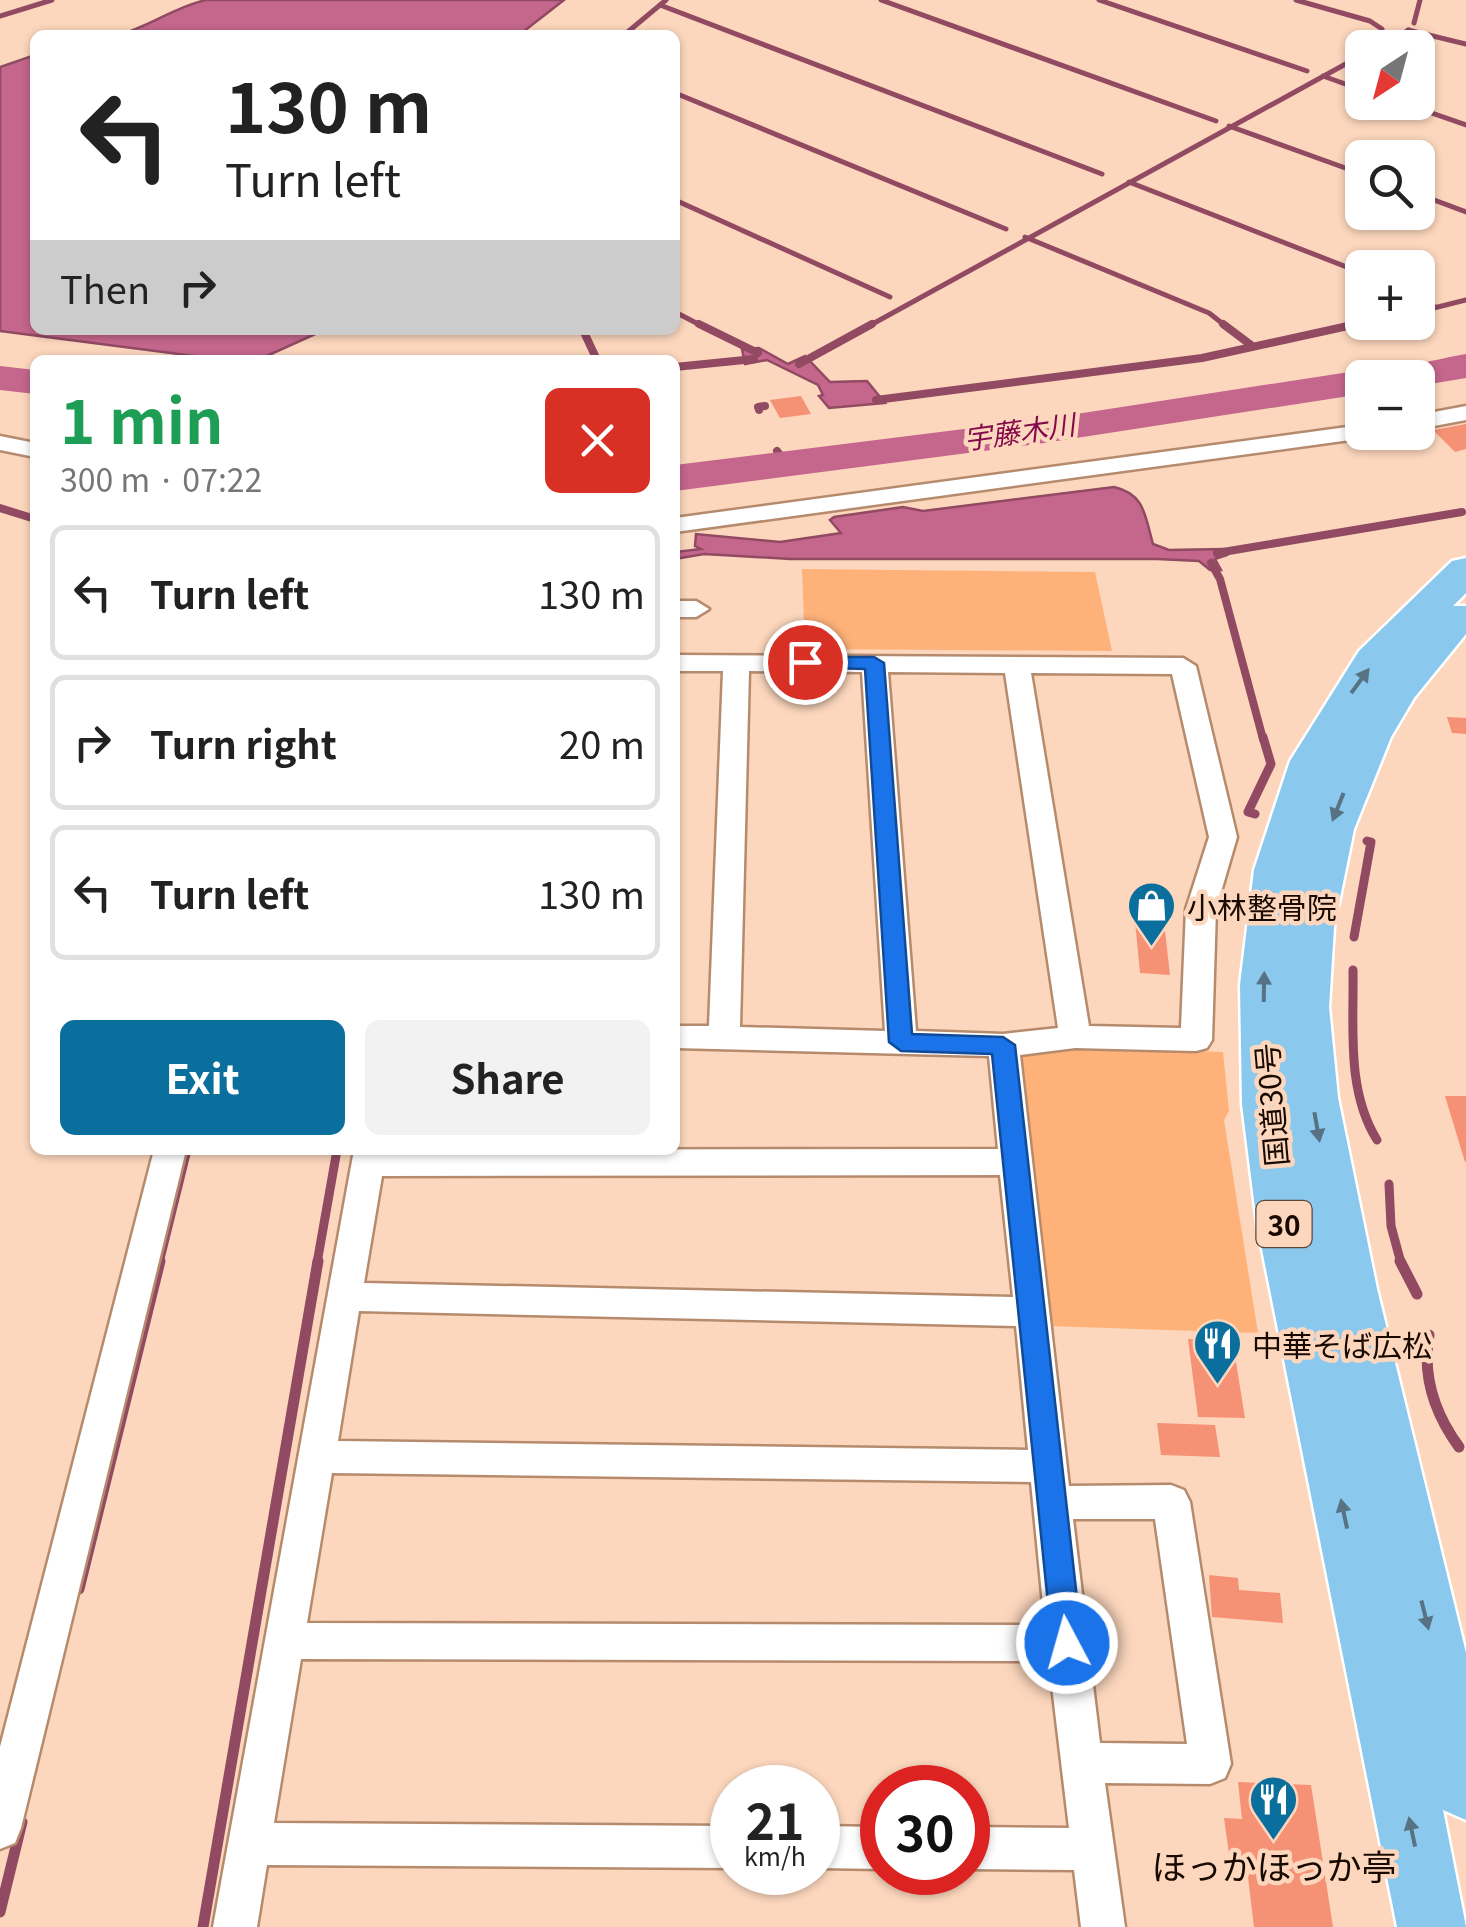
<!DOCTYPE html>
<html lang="en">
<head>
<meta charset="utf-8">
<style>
	:root { --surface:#fff; --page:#f2f2f2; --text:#222; --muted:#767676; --line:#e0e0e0; --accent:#0a6f9c }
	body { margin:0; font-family:Georgia,"Noto Sans JP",serif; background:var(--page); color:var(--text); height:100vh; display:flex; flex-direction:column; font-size:38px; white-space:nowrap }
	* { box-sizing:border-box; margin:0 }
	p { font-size:32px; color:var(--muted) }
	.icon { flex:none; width:55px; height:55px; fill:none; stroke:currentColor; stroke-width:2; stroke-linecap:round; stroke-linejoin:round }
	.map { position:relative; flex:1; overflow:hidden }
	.details { position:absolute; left:30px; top:355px; width:650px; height:800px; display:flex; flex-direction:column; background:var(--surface); border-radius:15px; box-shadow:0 2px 8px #0004 }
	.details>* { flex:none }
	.top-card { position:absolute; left:30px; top:30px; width:650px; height:305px; border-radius:15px; box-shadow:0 2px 8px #0004; background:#fff; color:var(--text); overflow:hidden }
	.needle { width:65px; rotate:216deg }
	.buttons { position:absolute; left:1345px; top:30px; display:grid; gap:20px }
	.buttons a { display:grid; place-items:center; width:90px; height:90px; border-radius:15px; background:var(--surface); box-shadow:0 2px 8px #0004; font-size:50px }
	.speed { position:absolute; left:710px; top:1765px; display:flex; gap:20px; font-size:50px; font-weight:700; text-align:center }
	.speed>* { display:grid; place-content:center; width:130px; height:130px; border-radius:50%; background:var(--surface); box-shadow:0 2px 8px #0004; line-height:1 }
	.speed small { font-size:25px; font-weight:400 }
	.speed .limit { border:15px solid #d22; background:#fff; color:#111 }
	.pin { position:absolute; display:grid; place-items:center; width:85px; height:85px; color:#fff; margin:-42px; border:5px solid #fff; border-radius:50%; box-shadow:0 2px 10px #0007 }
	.me { position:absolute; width:110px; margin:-55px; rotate:354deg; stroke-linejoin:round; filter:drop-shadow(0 0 8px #0008) }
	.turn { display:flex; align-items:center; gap:35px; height:210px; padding:0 30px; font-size:45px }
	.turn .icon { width:130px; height:130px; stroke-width:2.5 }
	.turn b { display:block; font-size:70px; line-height:85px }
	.then { display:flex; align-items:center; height:95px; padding:0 30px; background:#0003; gap:20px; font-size:38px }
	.round { display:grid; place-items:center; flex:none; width:105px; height:105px; border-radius:15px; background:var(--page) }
	.head { display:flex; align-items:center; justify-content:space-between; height:170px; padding:0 30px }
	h1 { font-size:60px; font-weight:700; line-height:75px; color:#1e9e55 }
	.action { display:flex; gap:20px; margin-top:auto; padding:20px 30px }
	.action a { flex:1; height:115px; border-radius:15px; background:var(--accent); color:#fff; font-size:40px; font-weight:700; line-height:115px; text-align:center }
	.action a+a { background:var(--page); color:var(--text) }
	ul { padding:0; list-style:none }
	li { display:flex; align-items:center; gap:30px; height:135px; margin:0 20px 15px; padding:0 10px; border:5px solid var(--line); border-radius:15px }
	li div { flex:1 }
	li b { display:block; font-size:38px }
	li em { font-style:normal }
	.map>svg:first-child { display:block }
</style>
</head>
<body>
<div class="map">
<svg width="1466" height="1927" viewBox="0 0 1466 1927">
	<rect width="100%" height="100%" fill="#fcd7bd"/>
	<g fill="#feb27a">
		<polygon points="802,569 1095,572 1112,651 805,649"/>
		<polygon points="1102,1047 1223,1052 1229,1111 1224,1120 1258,1333 1047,1326 1017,1056 1026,1048"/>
	</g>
	<g fill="#c5668c" stroke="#914a62" stroke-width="2.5">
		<path d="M206 0H564L519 35H118C149 27 174 7 206 0Z"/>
		<polygon points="35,55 35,330 324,330 258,360 225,360 0,331 0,67"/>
		<polygon points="759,348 788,364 805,356 830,382 867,381 885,403 829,408 819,396 823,395 818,385 767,360 745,364 742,349"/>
		<path d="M1114 487C1145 494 1145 516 1153 544L1169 550 1224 549 1227 555 1215 559 1221 570H1210L1199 561 1157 559H790L704 554 675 559V552L701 549 695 546 696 534 780 542 841 533 830 520 834 517 903 507 923 511Z"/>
	</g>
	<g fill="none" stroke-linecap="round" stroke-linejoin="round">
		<g stroke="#914a62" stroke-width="5">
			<polyline points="881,0 1216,121"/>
			<polyline points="1099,0 1307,71"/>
			<polyline points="1296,0 1370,21 1382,29"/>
			<polyline points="660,5 1102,174"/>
			<polyline points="0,16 52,0"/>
			<polyline points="1414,23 1420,0"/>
			<polyline points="1408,30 1466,44"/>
			<polyline points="624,35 666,0"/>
			<polyline points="1377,48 1409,30"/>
			<polyline points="1323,76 1362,90"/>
			<polyline points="675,93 1006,229"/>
			<polyline points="1400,102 1466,125"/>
			<polyline points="1229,126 1362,174"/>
			<polyline points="1129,182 1362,273"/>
			<polyline points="1418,194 1466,212"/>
			<polyline points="675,200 890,297"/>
			<polyline points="1025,237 1209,313 1227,327"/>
			<polyline points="1418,295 1435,307"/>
			<polyline points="675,312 704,327"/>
			<polyline points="1418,312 1466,300"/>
			<polyline points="867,327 1362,55"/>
			<polyline points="1345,327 1366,322"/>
		</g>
		<g stroke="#914a62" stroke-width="8">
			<polyline points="699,324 758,353"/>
			<polyline points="1223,324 1251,345"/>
			<polyline points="583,330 597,360"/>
			<polyline points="799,364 872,324"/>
			<polyline points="675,367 754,359"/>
			<polyline points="876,400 1202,358 1357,324"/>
			<polyline points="759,410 758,407 765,406"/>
			<polyline points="777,451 787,464"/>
			<polyline points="0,508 35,519"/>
			<polyline points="1217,553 1462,512"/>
			<polyline points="1211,563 1220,579 1263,739"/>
		</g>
		<g stroke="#914a62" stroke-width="9">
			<polyline points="1255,814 1248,812 1271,764 1263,737"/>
			<polyline points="1354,937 1371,842 1367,841"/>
			<path d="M1353 970C1354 1027 1346 1090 1377 1140"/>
			<polyline points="1389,1184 1391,1226 1401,1263"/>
			<polyline points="159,1263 187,1150"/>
			<polyline points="317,1263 337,1150"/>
		</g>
		<g stroke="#914a62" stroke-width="11">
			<polyline points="1400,1261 1417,1294"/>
			<path d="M1429 1335C1422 1376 1435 1414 1459 1447"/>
			<polyline points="79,1589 160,1261"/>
			<polyline points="0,1912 22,1822"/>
			<polyline points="203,1927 318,1261"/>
		</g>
		<g fill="#c5668c" fill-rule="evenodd">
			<path d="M1466 354V378L1418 386V378H1362V394L1044 443 675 491V465L1044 419 1362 370C1379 374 1442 358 1466 354Z"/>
			<polygon points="0,366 35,370 35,394 0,390"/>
		</g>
	</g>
	<g fill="#f59175">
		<polygon points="801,396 811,414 780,418 770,400"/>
		<polygon points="1466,424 1466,449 1455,452 1433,430"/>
		<polygon points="1447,717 1466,718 1466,734 1452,733"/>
		<polygon points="1135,921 1164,922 1170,975 1140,973"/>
		<polygon points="1445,1096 1466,1096 1466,1162 1465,1162"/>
		<polygon points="1188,1339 1218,1340 1220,1355 1235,1356 1245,1418 1198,1417"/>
		<polygon points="1157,1423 1215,1425 1220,1457 1161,1455"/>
		<polygon points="1209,1575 1238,1578 1239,1590 1280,1593 1283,1623 1212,1617"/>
		<polygon points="1238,1782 1311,1785 1333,1927 1254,1927 1247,1869 1231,1868 1224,1818 1242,1819"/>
	</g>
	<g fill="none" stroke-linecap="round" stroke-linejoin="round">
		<defs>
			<g id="minor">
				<polygon points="1466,406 1466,420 1418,429 1418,415"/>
				<polygon points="1362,425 1362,432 1375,432 1372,437 675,532 675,518"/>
				<polygon points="0,436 35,443 35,457 0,450"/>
				<polygon points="675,601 696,601 709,609 696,617 675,617"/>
				<path d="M675 655 1183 658 1196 666 1237 837 1216 909 1212 1040 1207 1048 1196 1051 1075 1048 1020 1055 1069 1486 1171 1485 1184 1490 1190 1502 1231 1764 1225 1778 1210 1784 1105 1783 1125 1927H1081L1074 1870 968 1869V1827L1069 1828 1049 1661 301 1659 274 1823 732 1826V1868L267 1865 257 1927H213L354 1150 998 1149 989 1056 675 1048V1026H709L723 671H675ZM749 671 862 672 885 1031 740 1027ZM888 672 1005 673 1058 1028 1003 1034 916 1031ZM1031 673 1172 674 1209 837 1186 909 1181 1028 1089 1026ZM1000 1175 1013 1297 364 1283 382 1176ZM359 1311 1016 1326 1028 1450 338 1441ZM332 1473 1031 1482 1045 1625 307 1623ZM1073 1519H1155L1187 1744 1100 1743Z"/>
				<polygon points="154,1150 186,1150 21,1828 15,1843 0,1849 0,1747"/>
				<polygon points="818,1826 882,1827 882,1869 818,1868"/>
			</g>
			<polygon id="trunk" points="1466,558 1466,593 1453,606 1466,606 1466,634 1414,698 1391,737 1354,829 1334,927 1329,1007 1338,1098 1377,1289 1466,1653 1466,1820 1443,1810 1466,1927 1397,1927 1257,1224 1242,1104 1240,985 1254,870 1290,761 1359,651 1452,561"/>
		</defs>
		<use href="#minor" stroke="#b68b6d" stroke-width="5"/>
		<use href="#trunk" stroke="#fff" stroke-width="5"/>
		<use href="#minor" fill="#fff" fill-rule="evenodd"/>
		<use href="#trunk" fill="#8ac8ee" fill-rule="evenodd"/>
	</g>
	<defs><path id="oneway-solid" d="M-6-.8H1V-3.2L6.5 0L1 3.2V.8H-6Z" transform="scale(2.5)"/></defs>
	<g fill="#577283">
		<use href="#oneway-solid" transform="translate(1360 681) rotate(-54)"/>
		<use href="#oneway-solid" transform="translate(1338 807) rotate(112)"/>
		<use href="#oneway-solid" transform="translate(1264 987) rotate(-89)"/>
		<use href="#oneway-solid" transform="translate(1317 1127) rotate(80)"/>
		<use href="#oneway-solid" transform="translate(1344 1514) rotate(-102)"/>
		<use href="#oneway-solid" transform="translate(1425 1615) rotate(76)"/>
		<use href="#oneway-solid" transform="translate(1412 1832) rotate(-102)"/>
	</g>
	<polygon fill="#1a73e8" stroke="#114b97" stroke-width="2.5" points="805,657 874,657 884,663 912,1034 1003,1037 1015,1045 1082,1643 1078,1653 1067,1657 1056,1653 1052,1643 992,1054 901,1051 889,1042 865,669 798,667 795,662"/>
	<defs>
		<symbol id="shop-pin" viewBox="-11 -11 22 30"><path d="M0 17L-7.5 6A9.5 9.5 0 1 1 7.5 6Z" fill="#0a6f9c" stroke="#fcd7bd"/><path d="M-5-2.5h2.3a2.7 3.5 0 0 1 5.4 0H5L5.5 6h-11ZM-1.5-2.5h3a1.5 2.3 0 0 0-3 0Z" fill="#fff"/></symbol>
		<symbol id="restaurant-pin" viewBox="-11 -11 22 30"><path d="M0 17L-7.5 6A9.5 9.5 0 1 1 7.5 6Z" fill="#0a6f9c" stroke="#fcd7bd"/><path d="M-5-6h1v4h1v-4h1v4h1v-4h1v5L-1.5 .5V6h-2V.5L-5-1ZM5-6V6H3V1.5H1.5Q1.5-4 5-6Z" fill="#fff"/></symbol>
	</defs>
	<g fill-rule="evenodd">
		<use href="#shop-pin" x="1124" y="878" width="55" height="75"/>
		<use href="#restaurant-pin" x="1190" y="1316" width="55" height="75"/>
		<use href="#restaurant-pin" x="1246" y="1772" width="55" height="75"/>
	</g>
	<g text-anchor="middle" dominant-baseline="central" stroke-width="9" stroke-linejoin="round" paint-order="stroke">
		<g font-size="28" font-style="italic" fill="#830a4b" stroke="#fcd7bd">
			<text transform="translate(1019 430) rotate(-8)">宇藤木川</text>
		</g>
		<rect fill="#fcd7bd" stroke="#5c4739" stroke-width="2.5" x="1256.5" y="1201" width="55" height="46" rx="8"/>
		<g font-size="28" font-weight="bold" fill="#180901">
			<text x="1284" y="1224">30</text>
		</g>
		<g font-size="30" fill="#180901" stroke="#fcd7bd" text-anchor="start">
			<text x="1187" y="906">小林整骨院</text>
			<text x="1252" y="1344">中華そば広松</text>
		</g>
		<g font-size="30" fill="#180901" stroke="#fcd7bd">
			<text transform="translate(1270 1105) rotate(-95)">国道30号</text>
		</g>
		<g font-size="35" fill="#180901" stroke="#fcd7bd">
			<text x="1274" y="1864">ほっかほっか亭</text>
		</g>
	</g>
</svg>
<div class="buttons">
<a><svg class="needle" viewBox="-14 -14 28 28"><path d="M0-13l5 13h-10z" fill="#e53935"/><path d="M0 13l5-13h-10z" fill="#767676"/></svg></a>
<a><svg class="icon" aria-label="search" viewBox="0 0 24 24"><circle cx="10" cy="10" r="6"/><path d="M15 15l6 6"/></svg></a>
<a>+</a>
<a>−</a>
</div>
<div class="speed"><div>21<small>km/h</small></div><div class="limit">30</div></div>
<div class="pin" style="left:805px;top:662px;background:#d93025"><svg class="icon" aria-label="arrive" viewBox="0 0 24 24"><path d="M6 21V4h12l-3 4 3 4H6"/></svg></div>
<svg class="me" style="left:1067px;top:1643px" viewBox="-20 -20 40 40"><circle r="17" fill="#1a73e8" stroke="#fff" stroke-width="3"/><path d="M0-11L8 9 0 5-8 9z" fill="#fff"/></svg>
<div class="top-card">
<div class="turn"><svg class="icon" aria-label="left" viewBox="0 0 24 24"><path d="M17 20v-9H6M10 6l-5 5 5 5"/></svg><div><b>130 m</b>Turn left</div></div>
<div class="then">Then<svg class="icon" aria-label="right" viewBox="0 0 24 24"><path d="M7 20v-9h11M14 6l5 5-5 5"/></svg></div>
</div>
<section class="details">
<div class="head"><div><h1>1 min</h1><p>300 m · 07:22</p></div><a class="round" style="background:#d93025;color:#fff"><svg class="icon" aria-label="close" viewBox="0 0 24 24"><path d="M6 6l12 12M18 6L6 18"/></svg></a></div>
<ul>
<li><svg class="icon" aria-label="left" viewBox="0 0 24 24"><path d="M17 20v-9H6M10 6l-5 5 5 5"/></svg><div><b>Turn left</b></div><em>130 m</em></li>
<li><svg class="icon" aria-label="right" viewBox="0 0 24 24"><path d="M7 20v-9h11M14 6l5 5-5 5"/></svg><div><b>Turn right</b></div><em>20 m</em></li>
<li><svg class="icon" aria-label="left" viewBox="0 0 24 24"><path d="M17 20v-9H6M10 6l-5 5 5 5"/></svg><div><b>Turn left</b></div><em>130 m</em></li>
</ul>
<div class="action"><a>Exit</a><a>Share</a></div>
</section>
</div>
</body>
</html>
